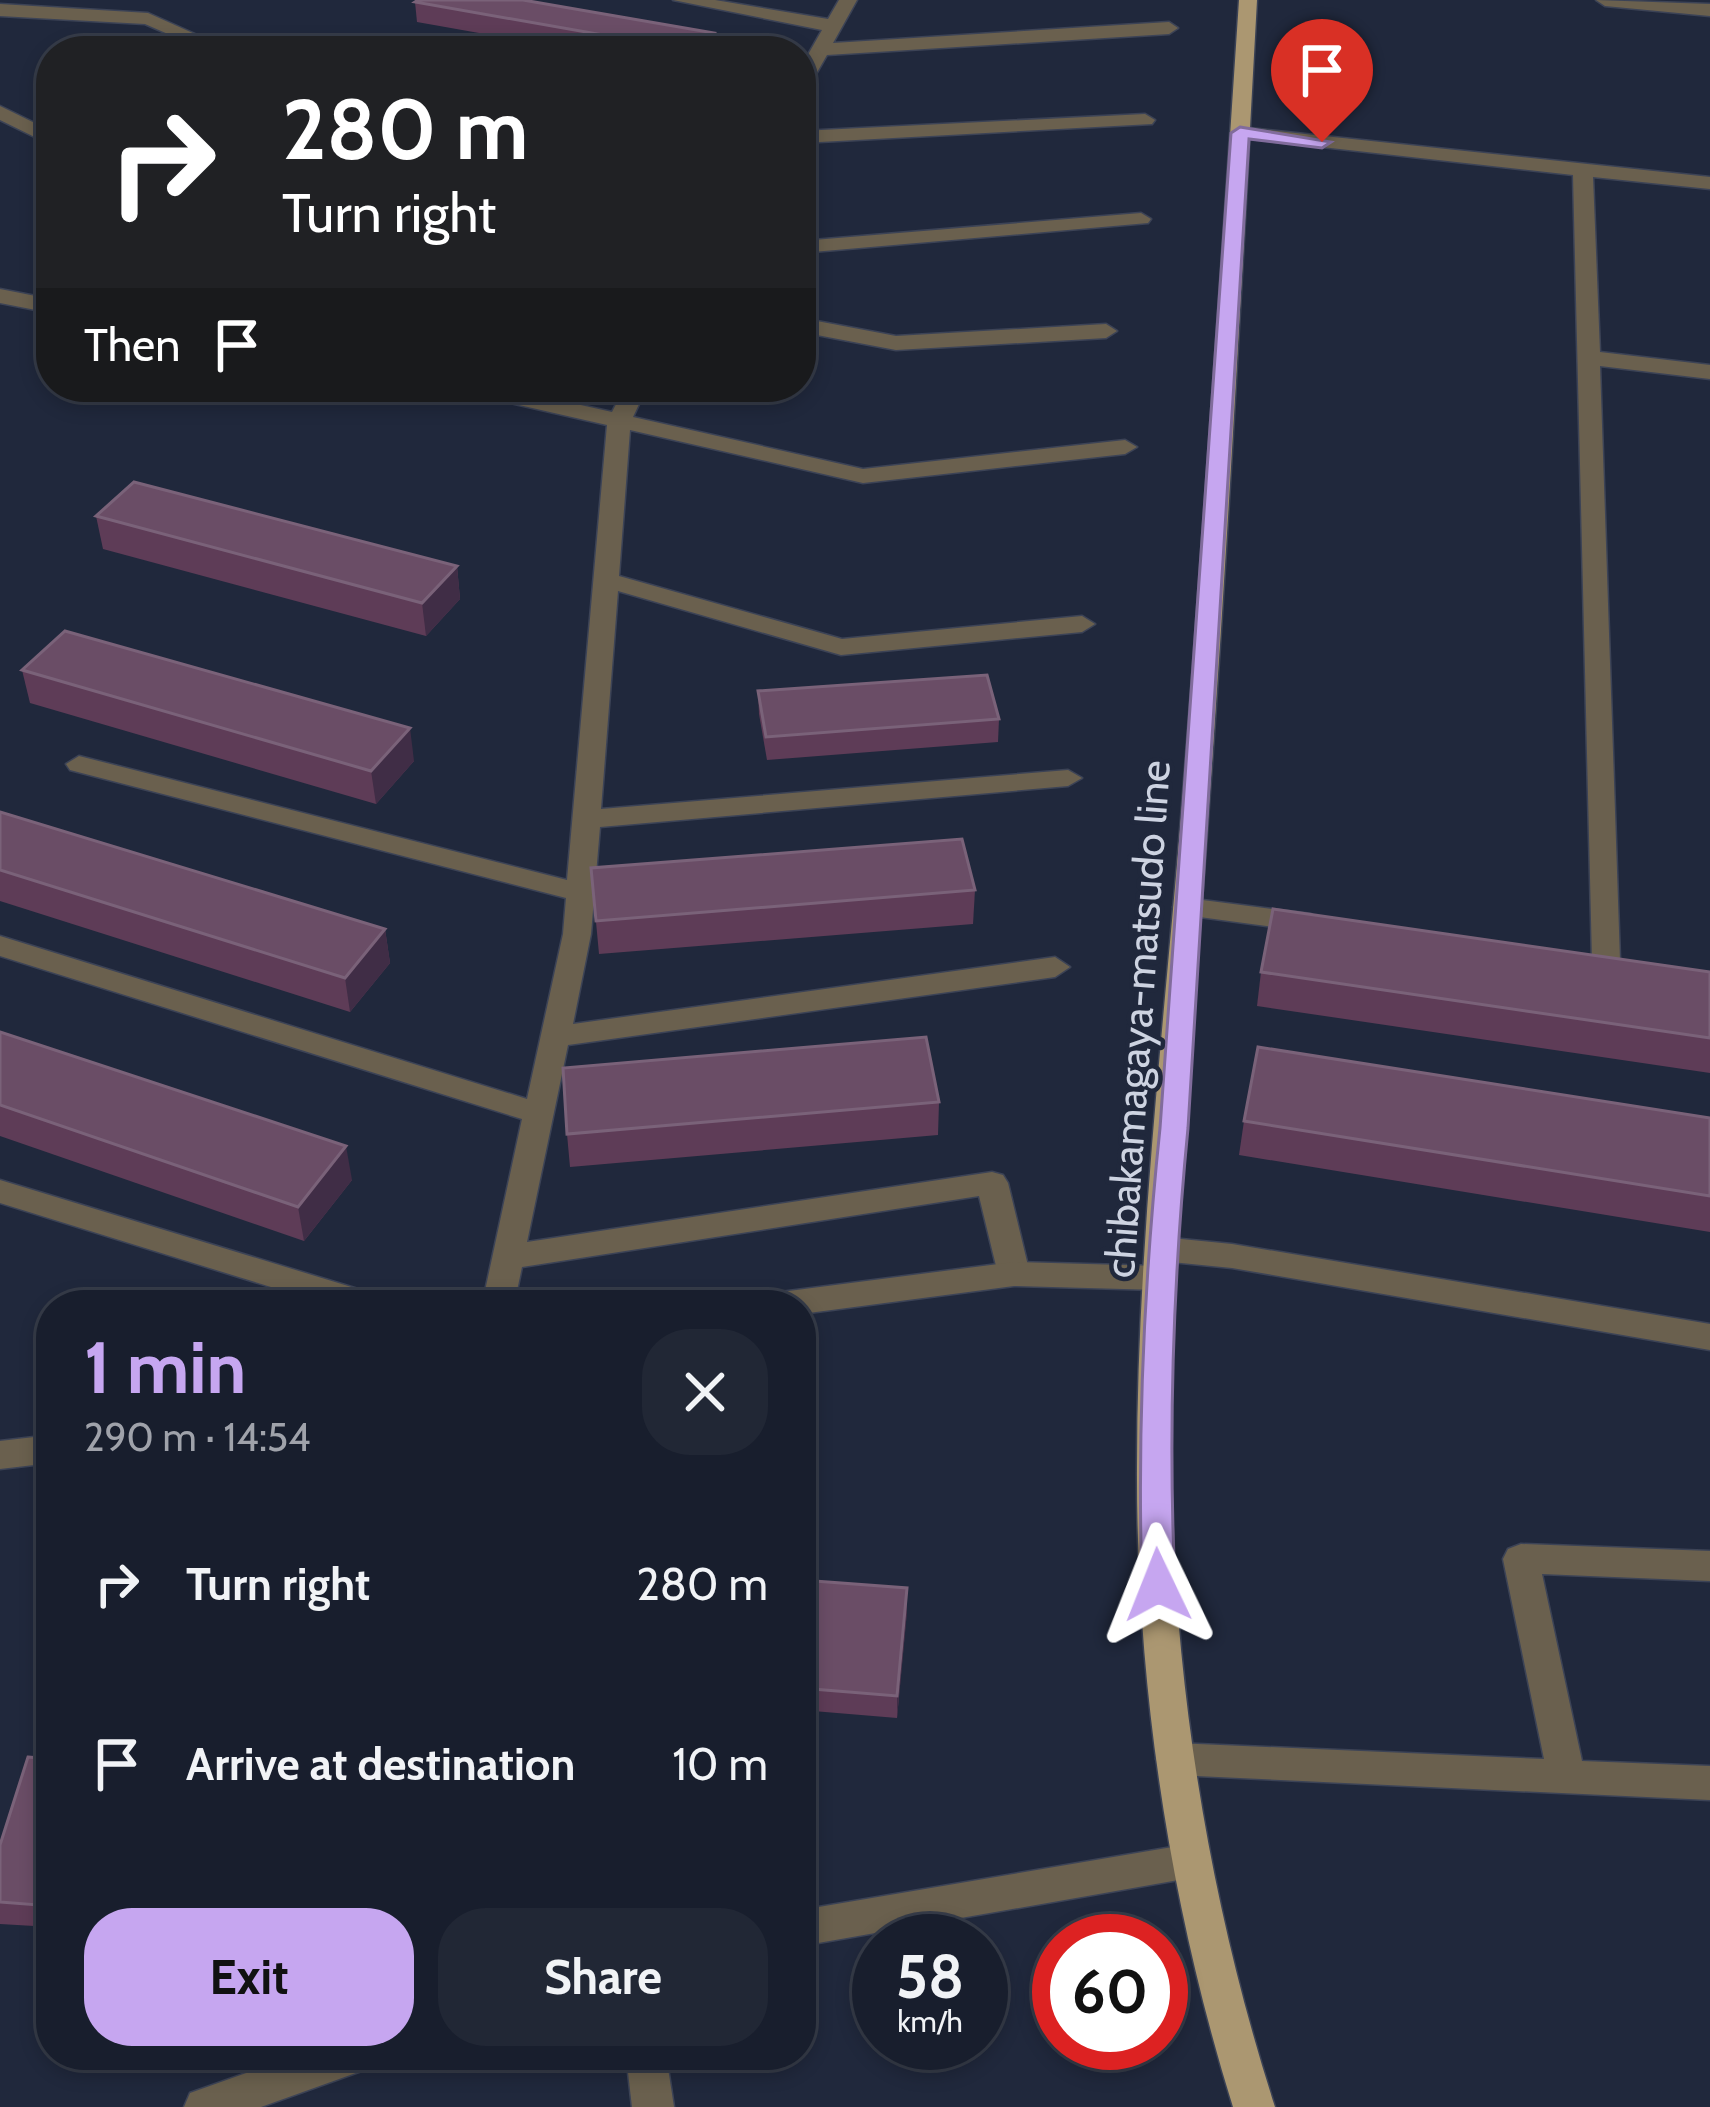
<!DOCTYPE html>
<html lang="en">
<head>
<meta charset="utf-8">
<style>
	:root { --surface:#181e2d; --page:#212735; --text:#f1f3f6; --muted:#9fa2aa; --line:#363c49; --accent:#c6a6f0 }
	body { margin:0; font-family:Cabin,sans-serif; background:var(--page); color:var(--text); height:100vh; display:flex; flex-direction:column; font-size:45px; white-space:nowrap }
	* { box-sizing:border-box; margin:0 }
	p { font-size:39px; color:var(--muted) }
	.icon { flex:none; width:66px; height:66px; fill:none; stroke:currentColor; stroke-width:2; stroke-linecap:round; stroke-linejoin:round }
	.map { position:relative; flex:1; overflow:hidden }
	.sheet { position:absolute; left:36px; top:1290px; width:780px; height:780px; display:flex; flex-direction:column; background:var(--surface); border-radius:48px; box-shadow:0 6px 18px #0003,0 0 0 3px var(--line) }
	.sheet>* { flex:none }
	.hud { position:absolute; left:36px; top:36px; width:780px; height:366px; border-radius:48px; box-shadow:0 6px 18px #0003,0 0 0 3px var(--line); background:#202124; color:#fff; overflow:hidden }
	.speed { position:absolute; left:852px; top:1914px; display:flex; gap:24px; font-size:60px; font-weight:700; text-align:center }
	.speed>* { display:grid; place-content:center; width:156px; height:156px; border-radius:50%; background:var(--surface); box-shadow:0 6px 18px #0003,0 0 0 3px var(--line); line-height:1 }
	.speed small { font-size:30px; font-weight:400 }
	.speed .limit { border:18px solid #d22; background:#fff; color:#111 }
	.pin { position:absolute; display:grid; place-items:center; width:102px; height:102px; color:#fff; margin:-123px -51px; border-radius:50% 50% 50% 0; rotate:-45deg; box-shadow:0 0 12px #0007 }
	.pin .icon { rotate:45deg }
	.me { position:absolute; width:132px; margin:-66px; rotate:358deg; stroke-linejoin:round; filter:drop-shadow(0 0 9px #0008) }
	.turn { display:flex; align-items:center; gap:42px; height:252px; padding:0 48px; font-size:54px }
	.turn .icon { width:156px; height:156px; stroke-width:2.5 }
	.turn b { display:block; font-size:84px; line-height:102px }
	.then { display:flex; align-items:center; height:114px; padding:0 48px; background:#0003; gap:24px; font-size:45px }
	.round { display:grid; place-items:center; flex:none; width:126px; height:126px; border-radius:48px; background:var(--page) }
	.overview { display:flex; align-items:center; justify-content:space-between; height:204px; padding:0 48px }
	h1 { font-size:72px; font-weight:700; line-height:90px; color:var(--accent) }
	.action { display:flex; gap:24px; margin-top:auto; padding:24px 48px }
	.action a { flex:1; height:138px; border-radius:48px; background:var(--accent); color:#111; font-size:48px; font-weight:700; line-height:138px; text-align:center }
	.action a+a { background:var(--page); color:var(--text) }
	ul { padding:0; list-style:none }
	li { display:flex; align-items:center; gap:36px; height:180px; padding:0 48px }
	li div { flex:1 }
	li b { display:block; font-size:45px }
	li em { font-style:normal }
	.map>svg:first-child { display:block }
</style>
</head>
<body>
<div class="map">
<svg width="1710" height="2107" viewBox="0 0 1710 2107">
	<rect width="100%" height="100%" fill="#20283c"/>
	<g fill="none" stroke-linecap="round" stroke-linejoin="round">
		<defs>
			<g id="service">
				<polygon points="673,0 715,0 828,19 839,0 857,0 833,43 1169,22 1178,28 1169,34 827,55 808,88 801,90 801,67 822,30"/>
				<polygon points="0,4 148,13 233,51 207,51 145,24 0,16"/>
				<polygon points="421,37 469,47 472,51 414,47 411,43"/>
				<polygon points="0,106 51,131 51,145 0,120"/>
				<polygon points="1145,114 1155,120 1152,124 801,143 801,131"/>
				<polygon points="1141,213 1151,219 1148,223 801,253 801,241"/>
				<polygon points="0,289 51,299 51,313 0,303"/>
				<polygon points="801,318 896,336 1106,324 1117,331 1106,338 896,350 801,332"/>
				<polygon points="459,387 500,387 612,412 625,387 647,387 633,417 863,469 1125,440 1137,447 1125,454 863,483 630,430 619,576 842,639 1082,616 1095,624 1082,632 841,655 618,591 601,809 1068,770 1082,778 1068,786 600,827 591,934 573,1024 1055,957 1070,967 1055,977 568,1045 527,1242 992,1172 1003,1175 1008,1183 1030,1274 1025,1283 1003,1283 998,1274 979,1196 522,1267 514,1305 482,1305 522,1119 0,956 0,936 527,1099 563,934 566,898 70,770 66,764 79,756 567,880 607,425 462,392"/>
				<polygon points="0,1180 381,1296 385,1305 329,1305 0,1203"/>
			</g>
			<g id="minor">
				<polygon points="1240,127 1710,177 1710,189 1593,177 1600,352 1710,365 1710,379 1600,366 1620,960 1616,967 1606,970 1592,960 1573,175 1233,137 1233,129"/>
				<polygon points="1187,898 1311,914 1325,923 1311,932 1177,914 1173,907"/>
				<polygon points="1014,1262 1159,1266 1170,1269 1175,1278 1170,1287 1159,1290 1014,1286 801,1314 801,1305 757,1305 761,1296 773,1293"/>
				<polygon points="51,1435 51,1463 0,1469 0,1441"/>
				<polygon points="1521,1544 1710,1551 1710,1581 1542,1574 1582,1761 1710,1766 1710,1800 1175,1775 1162,1771 1156,1759 1162,1747 1175,1743 1544,1759 1503,1559 1508,1549"/>
				<polygon points="1190,1844 1204,1849 1209,1861 1204,1873 1190,1878 801,1946 801,1910"/>
				<polygon points="297,2055 373,2055 367,2069 261,2107 184,2107 190,2093"/>
				<polygon points="626,2055 666,2055 674,2107 632,2107"/>
			</g>
			<g id="tertiary">
				<polygon points="1596,0 1710,4 1710,16 1605,6"/>
				<polygon points="1161,1237 1232,1244 1710,1324 1710,1350 1232,1268 1161,1261 1150,1257 1145,1249 1150,1241"/>
			</g>
			<path id="primary" d="M1239 0H1257C1242 273 1228 546 1208 819 1193 1035 1169 1252 1171 1468 1174 1684 1209 1902 1275 2107H1233C1169 1902 1136 1682 1137 1467 1137 1250 1163 1034 1181 818 1203 546 1221 273 1239 0Z"/>
		</defs>
		<use href="#service" stroke="#3c4356" stroke-width="3"/>
		<use href="#minor" stroke="#3c4356" stroke-width="3"/>
		<use href="#tertiary" stroke="#3c4356" stroke-width="3"/>
		<use href="#primary" stroke="#3c4356" stroke-width="3"/>
		<use href="#service" fill="#6a604e" fill-rule="evenodd"/>
		<use href="#minor" fill="#6a604e" fill-rule="evenodd"/>
		<use href="#tertiary" fill="#6a604e" fill-rule="evenodd"/>
		<use href="#primary" fill="#ab9771" fill-rule="evenodd"/>
	</g>
	<g fill="#5e3c57">
		<polygon points="415,2 715,51 581,51 417,22"/>
		<polygon points="96,516 457,566 460,599 426,636 103,549"/>
		<polygon points="22,670 414,761 376,804 30,703"/>
		<polygon points="758,691 999,719 998,742 767,760 759,714"/>
		<polygon points="0,812 385,929 390,963 350,1012 0,901"/>
		<polygon points="591,868 975,890 973,924 599,954"/>
		<polygon points="1261,972 1710,972 1710,1073 1257,1006"/>
		<polygon points="0,1032 352,1180 304,1241 0,1136"/>
		<polygon points="939,1102 938,1135 570,1167 567,1134"/>
		<polygon points="1710,1118 1710,1232 1239,1155 1244,1121"/>
		<polygon points="801,1580 907,1611 897,1718 801,1710"/>
		<polygon points="51,1759 51,1927 0,1924 0,1845"/>
	</g>
	<g fill="#402d46">
		<polygon points="714,33 715,51 697,51"/>
		<polygon points="457,566 460,599 426,636 422,603"/>
		<polygon points="410,728 414,761 376,804 371,771"/>
		<polygon points="385,929 390,963 350,1012 345,978"/>
		<polygon points="346,1146 352,1180 304,1241 298,1207"/>
		<polygon points="907,1588 907,1611 897,1718 897,1696"/>
	</g>
	<g fill="#6a4d66" stroke="#7a6279" stroke-width="3">
		<polygon points="418,0 523,0 714,33 697,51 694,51 415,2"/>
		<polygon points="134,482 457,566 422,603 96,516"/>
		<polygon points="65,631 410,728 371,771 22,670"/>
		<polygon points="987,675 999,719 766,737 758,691"/>
		<polygon points="0,812 385,929 345,978 0,870"/>
		<polygon points="962,839 975,890 596,921 591,868"/>
		<polygon points="1273,909 1710,972 1710,1038 1261,972"/>
		<polygon points="0,1032 346,1146 298,1207 0,1105"/>
		<polygon points="926,1037 939,1102 567,1134 563,1068"/>
		<polygon points="1258,1047 1710,1118 1710,1196 1244,1121"/>
		<polygon points="801,1580 907,1588 897,1696 801,1688"/>
		<polygon points="28,1757 51,1759 51,1906 0,1902 0,1845"/>
	</g>
	<path fill="#c6a6f0" stroke="#816c9c" stroke-width="3" d="M1240 127 1331 142 1322 148 1249 139 1188 1128C1173 1281 1168 1432 1175 1585L1170 1595H1147L1142 1585C1137 1431 1144 1281 1160 1128L1231 133Z"/>
	<g text-anchor="middle" dominant-baseline="central" stroke-width="9" stroke-linejoin="round" paint-order="stroke">
		<g font-size="42" fill="#cdd3e1" stroke="#20283c">
			<text transform="translate(1137 1019) rotate(-86)">chibakamagaya-matsudo line</text>
		</g>
	</g>
</svg>
<div class="speed"><div>58<small>km/h</small></div><div class="limit">60</div></div>
<div class="pin" style="left:1322px;top:142px;background:#d93025"><svg class="icon" aria-label="arrive" viewBox="0 0 24 24"><path d="M6 21V4h12l-3 4 3 4H6"/></svg></div>
<svg class="me" style="left:1158px;top:1585px" viewBox="-20 -20 40 40"><path d="M0-17L14 15 0 8-14 15z" fill="#c6a6f0" stroke="#fff" stroke-width="4"/></svg>
<div class="hud">
<div class="turn"><svg class="icon" aria-label="right" viewBox="0 0 24 24"><path d="M7 20v-9h11M14 6l5 5-5 5"/></svg><div><b>280 m</b>Turn right</div></div>
<div class="then">Then<svg class="icon" aria-label="arrive" viewBox="0 0 24 24"><path d="M6 21V4h12l-3 4 3 4H6"/></svg></div>
</div>
<section class="sheet">
<div class="overview"><div><h1>1 min</h1><p>290 m · 14:54</p></div><a class="round"><svg class="icon" aria-label="close" viewBox="0 0 24 24"><path d="M6 6l12 12M18 6L6 18"/></svg></a></div>
<ul>
<li><svg class="icon" aria-label="right" viewBox="0 0 24 24"><path d="M7 20v-9h11M14 6l5 5-5 5"/></svg><div><b>Turn right</b></div><em>280 m</em></li>
<li><svg class="icon" aria-label="arrive" viewBox="0 0 24 24"><path d="M6 21V4h12l-3 4 3 4H6"/></svg><div><b>Arrive at destination</b></div><em>10 m</em></li>
</ul>
<div class="action"><a>Exit</a><a>Share</a></div>
</section>
</div>
</body>
</html>
